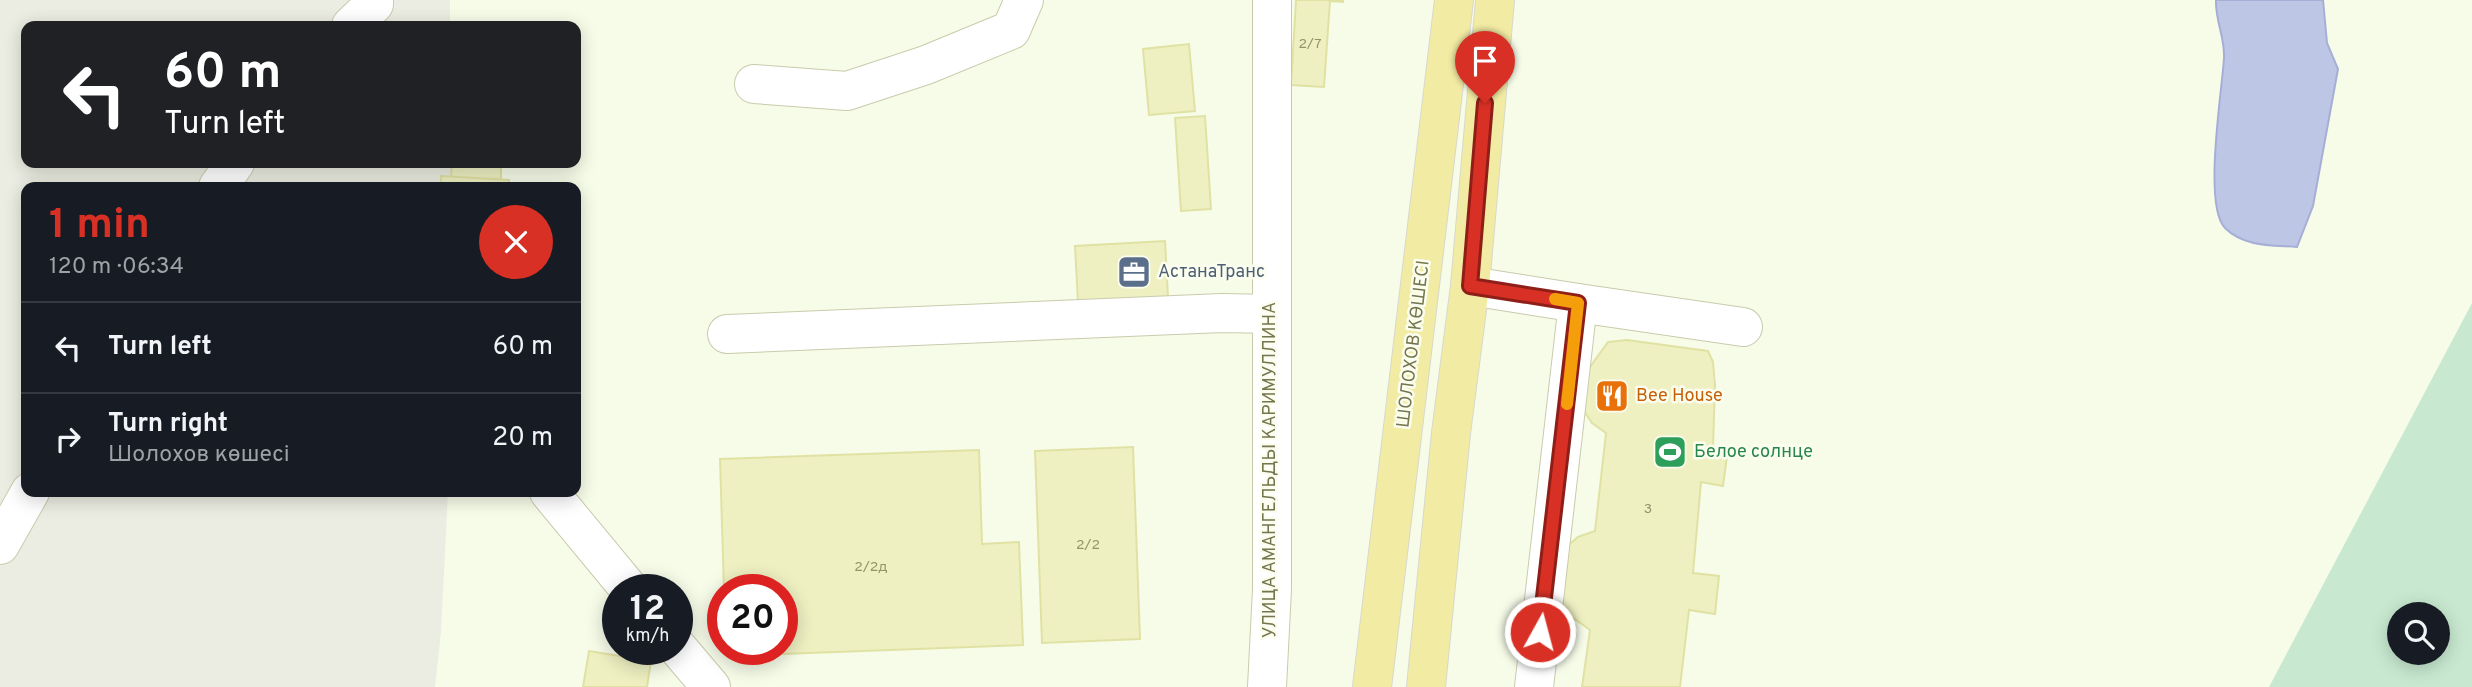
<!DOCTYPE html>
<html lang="en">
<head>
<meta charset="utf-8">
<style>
	:root { --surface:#171b24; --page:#20242c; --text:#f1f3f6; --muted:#9ea1a6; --line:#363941; --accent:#d93025 }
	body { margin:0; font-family:Overpass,sans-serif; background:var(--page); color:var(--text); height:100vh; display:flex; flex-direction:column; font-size:26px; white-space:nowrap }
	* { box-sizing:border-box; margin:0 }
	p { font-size:23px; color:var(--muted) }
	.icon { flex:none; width:38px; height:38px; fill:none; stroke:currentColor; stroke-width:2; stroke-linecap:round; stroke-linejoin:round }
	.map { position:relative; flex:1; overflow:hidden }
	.sheet { position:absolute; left:21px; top:182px; width:560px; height:315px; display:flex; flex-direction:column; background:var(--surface); border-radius:14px; box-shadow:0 4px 18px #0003 }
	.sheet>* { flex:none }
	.banner { position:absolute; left:21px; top:21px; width:560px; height:147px; border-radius:14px; box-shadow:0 4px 18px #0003; background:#202124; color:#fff; overflow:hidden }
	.tools { position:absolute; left:2387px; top:602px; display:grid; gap:14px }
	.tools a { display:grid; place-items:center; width:63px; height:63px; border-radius:50%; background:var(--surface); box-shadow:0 4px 18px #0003; font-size:35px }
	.speed { position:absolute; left:602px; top:574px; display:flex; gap:14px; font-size:35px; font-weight:700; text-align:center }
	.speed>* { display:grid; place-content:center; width:91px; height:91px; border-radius:50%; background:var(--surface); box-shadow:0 4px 18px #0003; line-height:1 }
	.speed small { font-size:18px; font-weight:400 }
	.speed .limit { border:10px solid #d22; background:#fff; color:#111 }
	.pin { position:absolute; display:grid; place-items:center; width:60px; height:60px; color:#fff; margin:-72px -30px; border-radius:50% 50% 50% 0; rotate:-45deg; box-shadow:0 0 7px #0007 }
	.pin .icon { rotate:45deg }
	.me { position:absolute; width:77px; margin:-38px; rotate:7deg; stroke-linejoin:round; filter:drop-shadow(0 0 5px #0008) }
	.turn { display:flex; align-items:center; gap:24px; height:147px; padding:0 28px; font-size:32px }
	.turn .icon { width:91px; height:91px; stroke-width:2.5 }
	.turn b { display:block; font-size:49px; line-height:60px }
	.round { display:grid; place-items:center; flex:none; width:74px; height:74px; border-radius:37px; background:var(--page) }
	.overview { display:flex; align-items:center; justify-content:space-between; height:119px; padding:0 28px }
	h1 { font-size:42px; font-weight:700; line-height:52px; color:var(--accent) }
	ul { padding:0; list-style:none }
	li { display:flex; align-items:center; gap:21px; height:91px; padding:0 28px; border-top:2px solid var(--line) }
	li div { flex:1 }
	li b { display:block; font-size:26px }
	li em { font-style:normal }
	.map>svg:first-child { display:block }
</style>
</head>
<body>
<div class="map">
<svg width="2472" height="687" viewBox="0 0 2472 687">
	<rect width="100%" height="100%" fill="#f7fce9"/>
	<polygon fill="#ebede2" points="0,0 450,0 450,26 26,26 26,163 451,163 451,177 441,176 441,187 26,187 26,492 448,492 441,632 435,687 0,687"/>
	<path fill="#c8e9d0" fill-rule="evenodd" d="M2472 303V687H2269ZM2399 614H2438V653H2399Z"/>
	<path fill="#bec6e5" stroke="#a5afd6" stroke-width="2" d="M2216 0H2323L2327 43 2338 69 2313 206 2297 247C2272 245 2244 247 2225 228 2203 205 2222 92 2224 58 2225 37 2215 20 2216 0Z"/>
	<g fill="#eef0c2" stroke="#e0e2a3" stroke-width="2">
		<polygon points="1296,0 1343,0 1343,2 1330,1 1324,87 1291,85"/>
		<polygon points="1189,44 1195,111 1149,115 1143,49"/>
		<polygon points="1205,116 1211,209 1181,211 1175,118"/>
		<polygon points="452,163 501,163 501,180 451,177"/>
		<polygon points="441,176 509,180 509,187 441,187"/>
		<polygon points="1165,241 1168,297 1078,302 1075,246"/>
		<polygon points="1627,340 1708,351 1713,362 1715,385 1713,448 1728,449 1723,486 1701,482 1693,573 1719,576 1715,614 1689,610 1680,687 1582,687 1590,630 1558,607 1565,548 1578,537 1595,531 1606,433 1592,423 1580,405 1585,374 1608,342"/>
		<polygon points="1133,447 1140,639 1042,643 1035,451"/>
		<polygon points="979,450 982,544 1019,542 1023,645 727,656 726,649 782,649 782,590 724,590 720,459"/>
		<polygon points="589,651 651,661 647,687 583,687"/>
	</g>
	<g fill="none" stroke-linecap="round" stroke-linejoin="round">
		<defs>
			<g id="minor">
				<polyline points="351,26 374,4 374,0"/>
				<polyline points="754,84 847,91 926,65 1011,30 1024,0"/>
				<polyline points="218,187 235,163"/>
				<polyline points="1470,286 1578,303 1534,687"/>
				<polyline points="1578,303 1743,327"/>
				<polyline points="727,334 1222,313 1272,314"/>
				<polyline points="549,492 630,590"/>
				<polyline points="0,545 30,492"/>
				<polyline points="677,647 711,687"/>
				<polyline points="1267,687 1272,589 1272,0"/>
			</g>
			<g id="highway">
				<polyline points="1372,687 1454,0"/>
				<polyline points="1426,687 1451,433 1470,286 1495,0"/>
			</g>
		</defs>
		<use href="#minor" stroke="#c9cbac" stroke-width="40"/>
		<use href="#highway" stroke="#d8d8cd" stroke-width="40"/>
		<use href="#minor" stroke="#fff" stroke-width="38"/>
		<use href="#highway" stroke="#f2eba3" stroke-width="38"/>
	</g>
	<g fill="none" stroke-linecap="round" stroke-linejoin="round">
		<defs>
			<polyline id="route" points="1485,103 1470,286 1578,303 1540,632"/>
		</defs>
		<use href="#route" stroke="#8d1f18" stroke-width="18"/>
		<use href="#route" stroke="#d93025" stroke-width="12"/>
		<polyline stroke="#f59e0b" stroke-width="12" points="1555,299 1578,303 1567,404"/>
	</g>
	<defs>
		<symbol id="office-square" viewBox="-11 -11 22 22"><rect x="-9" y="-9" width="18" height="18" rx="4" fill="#5c6f8a" stroke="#fbfeef"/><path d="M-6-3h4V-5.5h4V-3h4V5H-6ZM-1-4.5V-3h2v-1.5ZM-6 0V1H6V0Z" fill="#fff"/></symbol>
		<symbol id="restaurant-square" viewBox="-11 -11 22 22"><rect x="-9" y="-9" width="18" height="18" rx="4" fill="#e8710a" stroke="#fbfeef"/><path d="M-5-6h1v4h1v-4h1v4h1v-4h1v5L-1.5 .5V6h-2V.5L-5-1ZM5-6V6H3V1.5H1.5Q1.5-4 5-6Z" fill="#fff"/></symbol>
		<symbol id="stadium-square" viewBox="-11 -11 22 22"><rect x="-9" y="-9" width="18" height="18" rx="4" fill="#2e9e5b" stroke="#fbfeef"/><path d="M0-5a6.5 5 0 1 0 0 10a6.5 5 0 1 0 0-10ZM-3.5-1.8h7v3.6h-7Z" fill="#fff"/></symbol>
	</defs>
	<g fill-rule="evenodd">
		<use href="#office-square" x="1115" y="253" width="38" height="38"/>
		<use href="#restaurant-square" x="1593" y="377" width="38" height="38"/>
		<use href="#stadium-square" x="1651" y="433" width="38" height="38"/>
	</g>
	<g text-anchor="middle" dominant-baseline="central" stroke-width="5" stroke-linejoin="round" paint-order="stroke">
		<g font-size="14" fill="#93946b">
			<text x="1310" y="44">2/7</text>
			<text x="1648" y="509">3</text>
			<text x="1088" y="545">2/2</text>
			<text x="871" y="567">2/2д</text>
		</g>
		<g font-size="18" fill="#4e5e75" stroke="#fbfeef" text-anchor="start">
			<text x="1158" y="272">АстанаТранс</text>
		</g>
		<g font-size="18" fill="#75754e" stroke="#fbfeef">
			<text transform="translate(1414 344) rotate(-83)">ШОЛОХОВ КӨШЕСІ</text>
			<text transform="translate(1270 470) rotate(-90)">УЛИЦА АМАНГЕЛЬДЫ КАРИМУЛЛИНА</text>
		</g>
		<g font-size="18" fill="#c56008" stroke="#fbfeef" text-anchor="start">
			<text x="1636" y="396">Bee House</text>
		</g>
		<g font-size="18" fill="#27864d" stroke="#fbfeef" text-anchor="start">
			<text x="1694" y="452">Белое солнце</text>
		</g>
	</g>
</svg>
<div class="tools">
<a><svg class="icon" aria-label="search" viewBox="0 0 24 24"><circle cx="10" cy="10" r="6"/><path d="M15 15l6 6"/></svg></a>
</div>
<div class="speed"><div>12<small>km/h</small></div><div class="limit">20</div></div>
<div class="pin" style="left:1485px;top:103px;background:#d93025"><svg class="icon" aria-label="arrive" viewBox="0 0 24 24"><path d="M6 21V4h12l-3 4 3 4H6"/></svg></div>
<svg class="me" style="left:1540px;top:632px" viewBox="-20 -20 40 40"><circle r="17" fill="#d93025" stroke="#fff" stroke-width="3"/><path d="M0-11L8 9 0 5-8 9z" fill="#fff"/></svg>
<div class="banner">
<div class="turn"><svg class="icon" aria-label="left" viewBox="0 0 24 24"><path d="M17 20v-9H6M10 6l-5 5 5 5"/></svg><div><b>60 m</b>Turn left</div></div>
</div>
<section class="sheet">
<div class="overview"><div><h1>1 min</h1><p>120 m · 06:34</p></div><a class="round" style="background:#d93025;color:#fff"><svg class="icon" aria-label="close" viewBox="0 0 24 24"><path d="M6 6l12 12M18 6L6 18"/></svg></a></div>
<ul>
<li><svg class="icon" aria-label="left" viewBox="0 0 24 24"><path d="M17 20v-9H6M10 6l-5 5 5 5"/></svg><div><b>Turn left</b></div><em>60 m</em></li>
<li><svg class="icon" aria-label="right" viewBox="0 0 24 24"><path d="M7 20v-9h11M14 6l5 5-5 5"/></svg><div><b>Turn right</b><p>Шолохов көшесі</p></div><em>20 m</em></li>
</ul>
</section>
</div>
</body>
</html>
